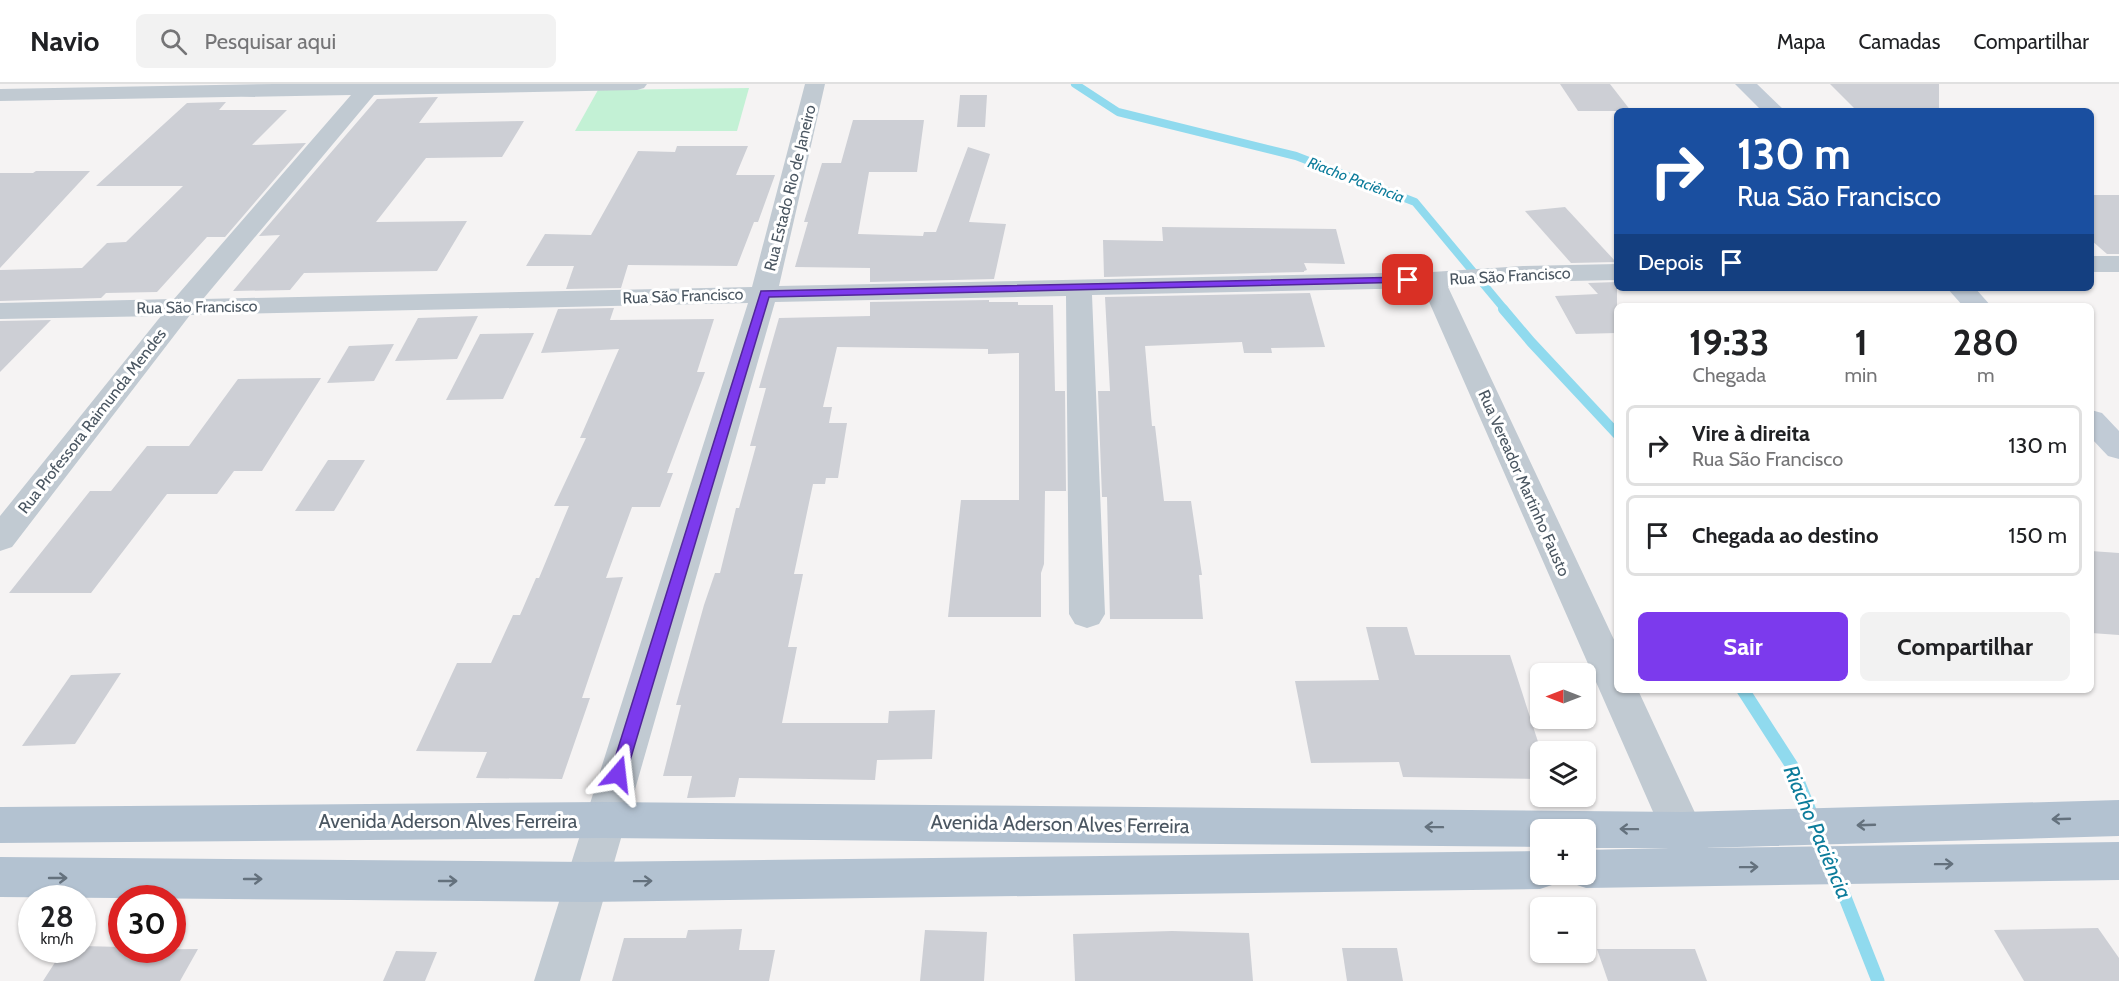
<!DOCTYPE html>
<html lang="pt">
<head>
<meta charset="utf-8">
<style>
	:root { --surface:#fff; --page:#f2f2f2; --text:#202124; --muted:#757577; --line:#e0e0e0; --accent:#7c3aed }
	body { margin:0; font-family:Cabin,sans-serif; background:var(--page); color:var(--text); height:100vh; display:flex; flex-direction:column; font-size:22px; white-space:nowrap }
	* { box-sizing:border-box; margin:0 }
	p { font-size:20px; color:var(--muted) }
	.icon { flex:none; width:33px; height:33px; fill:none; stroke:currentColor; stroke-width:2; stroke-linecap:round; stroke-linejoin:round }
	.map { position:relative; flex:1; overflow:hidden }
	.panel { position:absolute; left:1614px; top:219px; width:480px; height:390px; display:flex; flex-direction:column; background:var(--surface); border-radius:9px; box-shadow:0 2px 4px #0004 }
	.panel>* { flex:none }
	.hud { position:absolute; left:1614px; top:24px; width:480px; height:183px; border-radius:9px; box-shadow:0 2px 4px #0004; background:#1a4fa0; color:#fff; overflow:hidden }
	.needle { width:39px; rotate:270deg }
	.tools { position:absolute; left:1530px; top:579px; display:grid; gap:12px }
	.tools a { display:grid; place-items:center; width:66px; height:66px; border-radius:9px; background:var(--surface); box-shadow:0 2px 4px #0004; font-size:30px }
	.speed { position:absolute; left:18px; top:801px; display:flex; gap:12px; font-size:30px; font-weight:700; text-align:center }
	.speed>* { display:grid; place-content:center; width:78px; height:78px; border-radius:50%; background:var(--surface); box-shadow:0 2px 4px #0004; line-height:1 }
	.speed small { font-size:15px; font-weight:400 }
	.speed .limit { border:9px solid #d22; background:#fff; color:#111 }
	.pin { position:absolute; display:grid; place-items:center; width:51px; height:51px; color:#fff; margin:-26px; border-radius:12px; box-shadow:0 3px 9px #0006 }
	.me { position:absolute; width:66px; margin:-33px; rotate:17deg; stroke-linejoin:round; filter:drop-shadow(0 0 4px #0008) }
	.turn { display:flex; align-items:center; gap:21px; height:126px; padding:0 24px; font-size:27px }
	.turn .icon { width:78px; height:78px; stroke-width:2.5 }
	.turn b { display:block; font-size:42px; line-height:51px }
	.then { display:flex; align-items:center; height:57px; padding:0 24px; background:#0003; gap:12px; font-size:22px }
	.eta { display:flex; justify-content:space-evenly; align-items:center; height:102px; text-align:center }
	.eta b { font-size:36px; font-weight:700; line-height:42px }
	.action { display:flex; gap:12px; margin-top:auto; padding:12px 24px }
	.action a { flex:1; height:69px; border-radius:9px; background:var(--accent); color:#fff; font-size:24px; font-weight:700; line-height:69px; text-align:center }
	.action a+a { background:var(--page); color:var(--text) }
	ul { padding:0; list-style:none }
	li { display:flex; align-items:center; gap:18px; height:81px; margin:0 12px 9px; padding:0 12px; border:3px solid var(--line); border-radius:9px }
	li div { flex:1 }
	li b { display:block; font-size:22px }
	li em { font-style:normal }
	header { display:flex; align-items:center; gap:36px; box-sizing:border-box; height:84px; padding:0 30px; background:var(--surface); border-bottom:2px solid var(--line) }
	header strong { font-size:28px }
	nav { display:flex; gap:33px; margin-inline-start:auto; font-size:21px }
	.search { width:420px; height:54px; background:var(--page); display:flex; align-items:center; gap:15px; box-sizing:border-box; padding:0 21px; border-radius:9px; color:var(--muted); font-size:22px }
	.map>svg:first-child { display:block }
</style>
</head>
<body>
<header>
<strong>Navio</strong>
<div class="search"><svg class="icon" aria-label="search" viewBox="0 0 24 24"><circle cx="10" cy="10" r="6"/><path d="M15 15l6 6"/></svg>Pesquisar aqui</div>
<nav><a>Mapa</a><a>Camadas</a><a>Compartilhar</a></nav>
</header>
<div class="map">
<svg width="2119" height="897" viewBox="0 0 2119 897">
	<rect width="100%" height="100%" fill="#f5f3f3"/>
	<polygon fill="#c3f1d5" points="749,4 737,47 575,47 598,6"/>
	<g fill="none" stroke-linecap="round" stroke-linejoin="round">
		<polyline stroke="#90daee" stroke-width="8" points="1075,0 1118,28 1296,72 1415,118 1505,226"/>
		<polyline stroke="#90daee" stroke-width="10" points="1503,225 1531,258 1617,350"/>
		<g stroke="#90daee" stroke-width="13">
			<polyline points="1743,606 1792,682 1814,737"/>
			<polyline points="1835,788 1878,897"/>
		</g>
	</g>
	<g fill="#cdcfd5">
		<polygon points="1560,0 1610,0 1631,27 1578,27"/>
		<polygon points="1830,0 1939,0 1939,25 1857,27"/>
		<polygon points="960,11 987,11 985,43 957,43"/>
		<polygon points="438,13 419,39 524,37 502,73 426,74 376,138 467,137 437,187 304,189 290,206 233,207 280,151 259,152 377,15"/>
		<polygon points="226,18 219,26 287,26 252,61 306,59 225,153 207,153 157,208 106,209 101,214 0,217 0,186 82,184 107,159 126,158 183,102 96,102 187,19"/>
		<polygon points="853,36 924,36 917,88 869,88 858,150 923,152 924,148 936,148 968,63 990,70 969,138 1006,140 994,195 870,198 870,184 795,183 808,138 804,138 822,79 841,79"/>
		<polygon points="677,62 748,62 736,91 775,91 758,138 754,138 737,182 628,181 621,204 566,205 574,182 526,182 545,150 591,151 638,67 675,68"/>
		<polygon points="36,87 90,87 0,184 0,89 33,89"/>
		<polygon points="2091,111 2119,111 2119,170 2107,170 2091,156"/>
		<polygon points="1565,123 1616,178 1571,179 1525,127"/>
		<polygon points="1162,143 1336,145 1345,180 1304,179 1307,186 1304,187 1304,188 1104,193 1103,156 1163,157"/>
		<polygon points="1617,198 1617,249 1576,250 1555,212 1598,210 1588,199"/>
		<polygon points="1310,209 1325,263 1271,264 1272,269 1244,269 1242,258 1145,262 1152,342 1155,342 1164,417 1191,417 1202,491 1199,491 1203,535 1110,535 1107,413 1102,413 1098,307 1110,307 1105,213"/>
		<polygon points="989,216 989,218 1018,218 1018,221 1053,221 1055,307 1065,307 1066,407 1045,407 1044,480 1041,489 1041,533 948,533 961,416 1019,416 1019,269 988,270 988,265 837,263 823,323 832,323 829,339 847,339 838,394 826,394 825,400 813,400 794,490 803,490 788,563 797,563 782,639 888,639 889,627 935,626 932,675 877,676 875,696 739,694 735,713 687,714 692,692 663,692 681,621 676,621 704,521 715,489 720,489 736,424 739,424 756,362 750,362 766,304 759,304 779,234 870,232 870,218"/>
		<polygon points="614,224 610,236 714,235 697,288 705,288 667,389 673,389 660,423 632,423 606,494 623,493 582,614 590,614 562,695 476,694 487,668 416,667 457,579 491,579 513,531 520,531 536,494 539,494 569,422 554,422 586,354 580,354 619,265 541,269 558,225"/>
		<polygon points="478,232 457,275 395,277 418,234"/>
		<polygon points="51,236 0,288 0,237"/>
		<polygon points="534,249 503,315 446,316 480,250"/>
		<polygon points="394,260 374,297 327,299 349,262"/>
		<polygon points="321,294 262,387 234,387 217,410 167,410 91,509 9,509 90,407 111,407 147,362 189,362 238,295"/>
		<polygon points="328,376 365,376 334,427 295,427"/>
		<polygon points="2091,467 2119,469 2119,551 2091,549"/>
		<polygon points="1366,543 1407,543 1415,571 1510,571 1540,664 1540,695 1403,693 1399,678 1311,679 1295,597 1379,596"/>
		<polygon points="121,589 75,660 22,662 71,591"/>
		<polygon points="2098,844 2119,874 2119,897 2024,897 1994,846"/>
		<polygon points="742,845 739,866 775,866 769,897 612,897 624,854 686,854 688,846"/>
		<polygon points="925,846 987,848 984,897 920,897"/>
		<polygon points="1172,847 1249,849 1253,897 1075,897 1073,850"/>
		<polygon points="82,862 122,863 122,866 198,865 180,897 43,897 63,866 82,866"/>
		<polygon points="1342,864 1397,864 1403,897 1347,897"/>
		<polygon points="1597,865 1695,865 1707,897 1608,897"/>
		<polygon points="396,867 437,868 425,897 383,897"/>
	</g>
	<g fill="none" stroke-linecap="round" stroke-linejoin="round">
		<g fill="#c1cad2" fill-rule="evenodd">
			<polygon points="274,0 647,0 644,4 637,6 374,11 203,215 752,203 805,0 825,0 779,202 1432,188 1523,182 1617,180 1617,196 1523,198 1448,203 1617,562 1617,606 1638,606 1703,746 1710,771 1704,784 1689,790 1674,784 1661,746 1423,204 1092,211 1105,530 1099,540 1087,544 1075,540 1069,530 1066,212 775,218 580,897 534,897 748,219 190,231 12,463 0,467 0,432 161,232 0,235 0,219 174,215 351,11 0,17 0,5"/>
			<rect x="2091" y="172" width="28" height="16"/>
		</g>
		<g fill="#c1cbd6" fill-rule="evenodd">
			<polygon points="1735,0 1757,0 1785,27 1762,27"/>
			<polygon points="1947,204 1975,204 1991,222 1963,222"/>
			<polygon points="2091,326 2102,329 2119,347 2119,375 2108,372 2091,354"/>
		</g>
		<g fill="#b3c2d1" fill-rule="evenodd">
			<polygon points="2119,716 2119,752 1702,764 2119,758 2119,796 1586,804 1571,799 1567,790 1586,790 1586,766 1671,764 1586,764 1586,746 1540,746 1540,763 604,754 0,759 0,723 604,718 1682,728"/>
			<polygon points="1540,767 1540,790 1559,790 1555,800 1540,805 587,818 0,813 0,773 587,778"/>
		</g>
	</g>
	<defs><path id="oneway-shaft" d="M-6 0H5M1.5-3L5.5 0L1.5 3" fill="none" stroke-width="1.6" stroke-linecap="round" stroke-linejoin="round" transform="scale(1.5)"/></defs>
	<g stroke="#64717d">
		<use href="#oneway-shaft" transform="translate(2061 735) rotate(178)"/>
		<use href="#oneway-shaft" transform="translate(1866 741) rotate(178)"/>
		<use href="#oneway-shaft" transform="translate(1434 743) rotate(-179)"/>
		<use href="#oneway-shaft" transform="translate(1629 745) rotate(-179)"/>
		<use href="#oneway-shaft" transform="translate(1944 780) rotate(-1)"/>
		<use href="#oneway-shaft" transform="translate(1749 783) rotate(-1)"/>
		<use href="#oneway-shaft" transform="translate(58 794)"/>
		<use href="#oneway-shaft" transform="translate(253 795)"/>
		<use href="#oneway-shaft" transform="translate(448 797)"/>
		<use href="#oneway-shaft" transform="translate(643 797) rotate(-1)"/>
	</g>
	<polygon fill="#7c3aed" stroke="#51269a" stroke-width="1.5" points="1408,193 1412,194 1412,198 769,213 626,690 624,695 618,697 612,695 610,690 761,207"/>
	<g text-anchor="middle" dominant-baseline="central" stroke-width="6" stroke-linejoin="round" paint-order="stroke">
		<g font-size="15" font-style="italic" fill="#0c7c9b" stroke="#fff">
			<text transform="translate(1356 96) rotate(21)">Riacho Paciência</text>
		</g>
		<g font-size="16" fill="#4a5661" stroke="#fff">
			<text transform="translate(790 104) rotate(-76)">Rua Estado Rio de Janeiro</text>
			<text transform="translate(1510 192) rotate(-3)">Rua São Francisco</text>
			<text transform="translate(683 212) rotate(-2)">Rua São Francisco</text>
			<text transform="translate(197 223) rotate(-1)">Rua São Francisco</text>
			<text transform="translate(92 337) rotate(-52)">Rua Professora Raimunda Mendes</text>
			<text transform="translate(1524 399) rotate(66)">Rua Vereador Martinho Fausto</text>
		</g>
		<g font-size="20" fill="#4a5661" stroke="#fff">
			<text x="448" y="737">Avenida Aderson Alves Ferreira</text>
			<text transform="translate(1060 740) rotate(1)">Avenida Aderson Alves Ferreira</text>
		</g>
		<g font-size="21" font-style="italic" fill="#0c7c9b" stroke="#fff">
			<text transform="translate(1818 748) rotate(67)">Riacho Paciência</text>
		</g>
	</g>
</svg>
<div class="tools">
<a><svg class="needle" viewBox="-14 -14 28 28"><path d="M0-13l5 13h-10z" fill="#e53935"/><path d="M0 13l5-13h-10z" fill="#757577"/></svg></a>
<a><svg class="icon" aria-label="layers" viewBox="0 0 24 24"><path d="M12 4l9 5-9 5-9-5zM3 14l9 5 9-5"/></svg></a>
<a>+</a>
<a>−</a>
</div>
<div class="speed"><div>28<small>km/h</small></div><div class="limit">30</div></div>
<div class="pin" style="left:1408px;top:196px;background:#d93025"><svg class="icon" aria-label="arrive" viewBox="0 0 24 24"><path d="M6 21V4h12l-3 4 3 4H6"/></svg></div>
<svg class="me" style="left:618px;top:690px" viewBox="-20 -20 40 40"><path d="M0-17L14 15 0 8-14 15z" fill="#7c3aed" stroke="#fff" stroke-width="4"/></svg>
<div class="hud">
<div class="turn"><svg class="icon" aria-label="right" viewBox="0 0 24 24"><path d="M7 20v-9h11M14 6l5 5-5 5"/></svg><div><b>130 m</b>Rua São Francisco</div></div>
<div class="then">Depois<svg class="icon" aria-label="arrive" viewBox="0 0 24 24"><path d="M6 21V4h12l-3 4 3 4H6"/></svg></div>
</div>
<section class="panel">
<div class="eta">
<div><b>19:33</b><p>Chegada</p></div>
<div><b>1</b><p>min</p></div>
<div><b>280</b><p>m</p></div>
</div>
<ul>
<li><svg class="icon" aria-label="right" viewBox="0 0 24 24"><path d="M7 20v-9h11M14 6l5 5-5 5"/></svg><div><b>Vire à direita</b><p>Rua São Francisco</p></div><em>130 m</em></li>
<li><svg class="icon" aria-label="arrive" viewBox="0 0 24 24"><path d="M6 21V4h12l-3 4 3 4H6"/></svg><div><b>Chegada ao destino</b></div><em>150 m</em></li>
</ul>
<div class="action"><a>Sair</a><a>Compartilhar</a></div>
</section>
</div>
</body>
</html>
